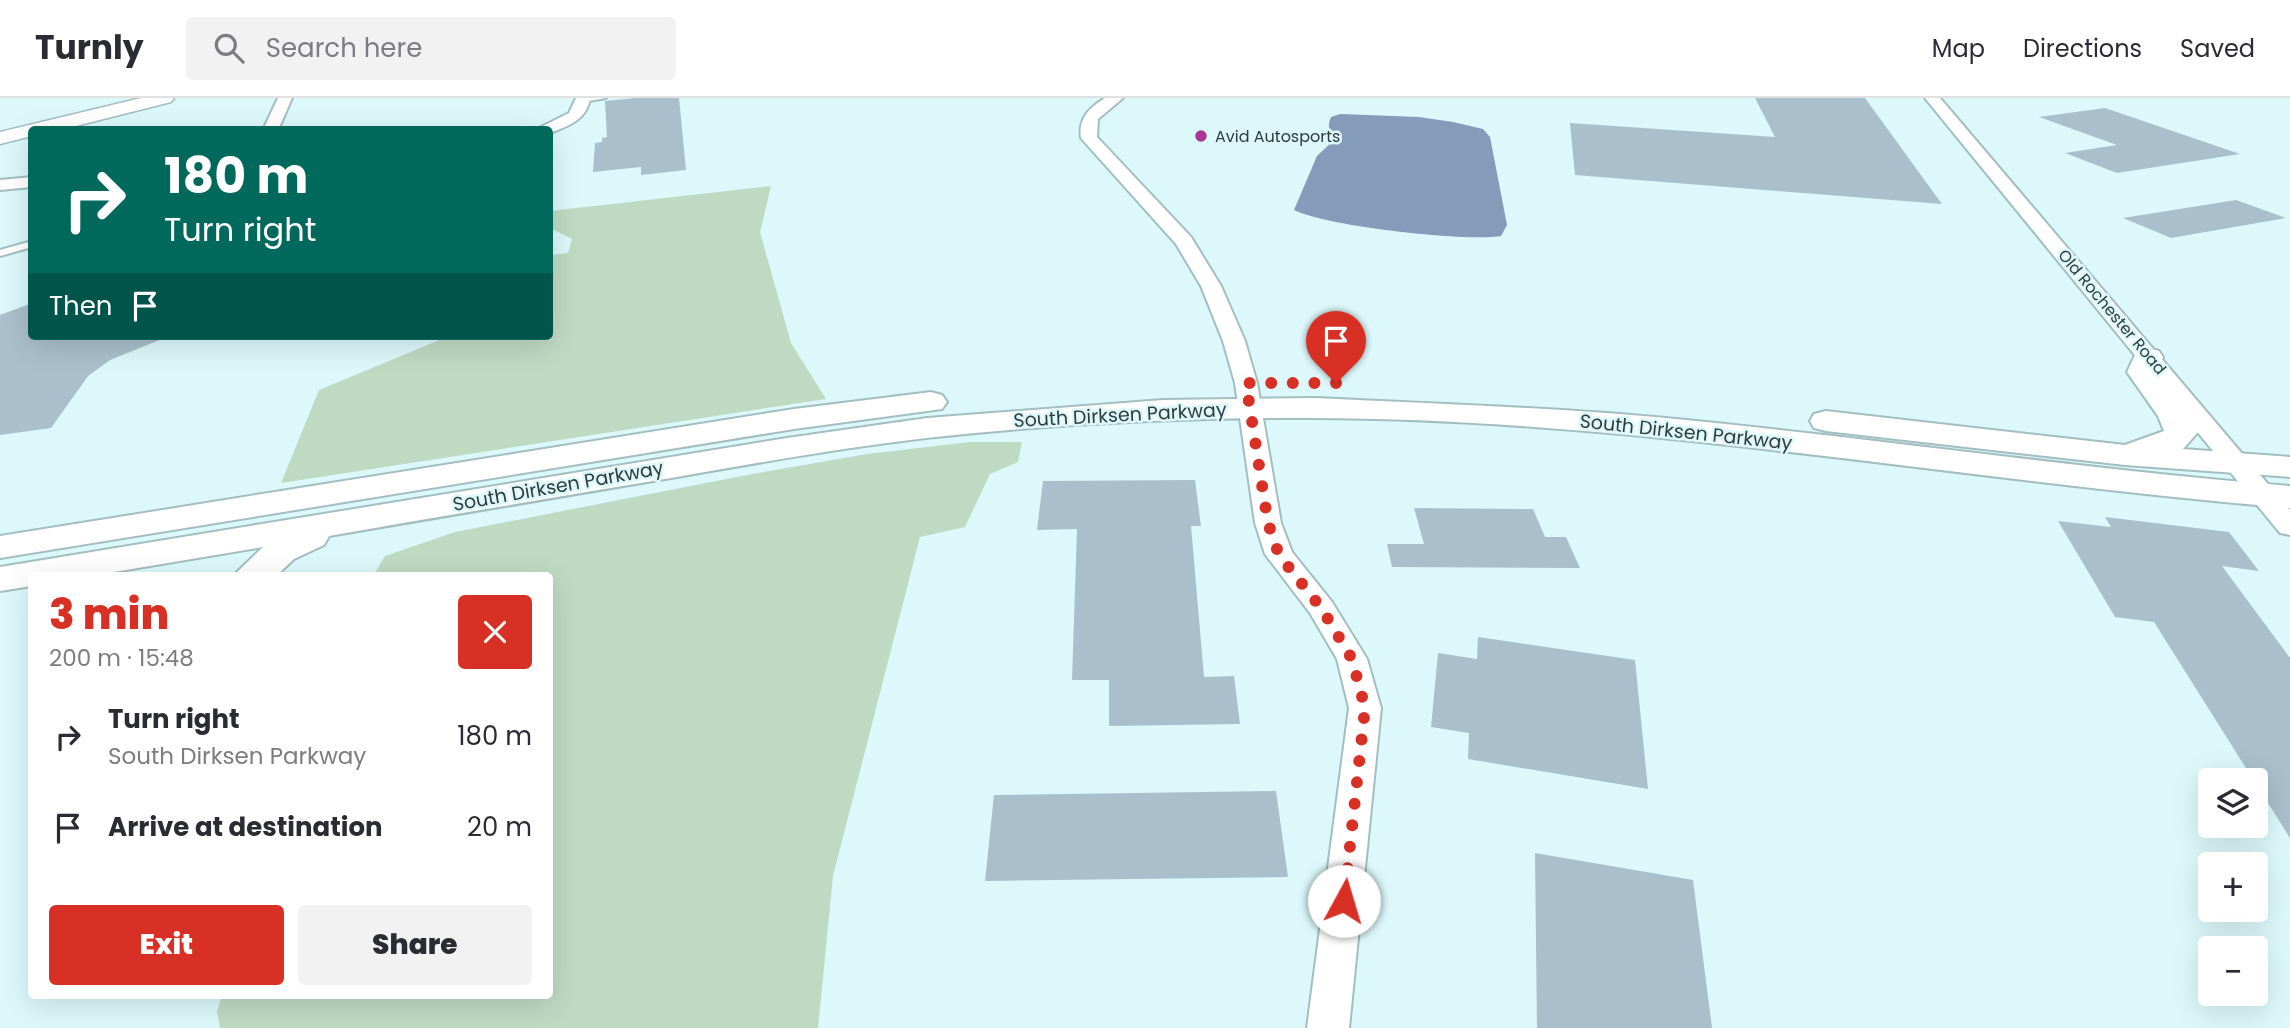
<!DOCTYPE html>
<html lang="en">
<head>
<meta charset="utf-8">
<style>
	:root { --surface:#fff; --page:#f2f2f3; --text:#2b2b33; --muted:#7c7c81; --line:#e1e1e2; --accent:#d93025 }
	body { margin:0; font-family:Poppins,sans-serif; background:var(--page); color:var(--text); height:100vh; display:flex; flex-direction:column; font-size:26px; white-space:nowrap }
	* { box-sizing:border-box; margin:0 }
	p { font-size:23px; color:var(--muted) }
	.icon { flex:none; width:38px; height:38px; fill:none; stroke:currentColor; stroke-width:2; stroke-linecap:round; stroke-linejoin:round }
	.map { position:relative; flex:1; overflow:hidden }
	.side { position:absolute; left:28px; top:474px; width:525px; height:427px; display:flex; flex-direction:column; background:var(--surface); border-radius:7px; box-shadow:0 7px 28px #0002 }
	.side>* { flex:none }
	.hud { position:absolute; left:28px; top:28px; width:525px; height:214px; border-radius:7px; box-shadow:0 7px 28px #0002; background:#00695c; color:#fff; overflow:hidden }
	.tools { position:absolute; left:2198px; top:670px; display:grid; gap:14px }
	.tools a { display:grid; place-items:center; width:70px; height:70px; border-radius:7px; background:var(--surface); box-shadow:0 7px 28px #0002; font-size:35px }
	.pin { position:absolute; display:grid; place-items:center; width:60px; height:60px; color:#fff; margin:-72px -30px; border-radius:50% 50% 50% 0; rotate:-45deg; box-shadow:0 0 7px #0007 }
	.pin .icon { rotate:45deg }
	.me { position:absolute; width:77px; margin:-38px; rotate:6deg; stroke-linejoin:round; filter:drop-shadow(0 0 5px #0008) }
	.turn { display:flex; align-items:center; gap:24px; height:147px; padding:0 21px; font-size:32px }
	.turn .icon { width:91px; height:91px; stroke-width:2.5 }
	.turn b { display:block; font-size:49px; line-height:60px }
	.then { display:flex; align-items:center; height:66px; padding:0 21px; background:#0003; gap:14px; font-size:26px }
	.round { display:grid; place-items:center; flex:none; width:74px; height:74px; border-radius:7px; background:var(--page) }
	.overview { display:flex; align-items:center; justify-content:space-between; height:119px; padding:0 21px }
	h1 { font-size:42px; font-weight:800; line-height:52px; color:var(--accent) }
	.button { display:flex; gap:14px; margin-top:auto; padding:14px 21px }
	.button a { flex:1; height:80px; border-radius:7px; background:var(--accent); color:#fff; font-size:28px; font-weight:800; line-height:80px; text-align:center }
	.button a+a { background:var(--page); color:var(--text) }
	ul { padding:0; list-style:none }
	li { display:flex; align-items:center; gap:21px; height:91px; padding:0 21px }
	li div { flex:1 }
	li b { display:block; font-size:26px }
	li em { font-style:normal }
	header { display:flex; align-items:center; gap:42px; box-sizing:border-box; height:98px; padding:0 35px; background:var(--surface); border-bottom:2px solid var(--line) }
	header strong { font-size:33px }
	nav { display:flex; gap:38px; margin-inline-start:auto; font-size:24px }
	.search { width:490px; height:63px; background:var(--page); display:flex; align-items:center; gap:18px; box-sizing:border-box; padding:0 24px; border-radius:7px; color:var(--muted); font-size:26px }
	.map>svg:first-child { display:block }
</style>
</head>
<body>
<header>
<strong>Turnly</strong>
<div class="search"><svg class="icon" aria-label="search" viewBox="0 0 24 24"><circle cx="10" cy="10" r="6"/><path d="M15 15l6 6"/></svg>Search here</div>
<nav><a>Map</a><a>Directions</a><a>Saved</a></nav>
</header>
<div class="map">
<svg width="2290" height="930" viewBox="0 0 2290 930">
	<rect width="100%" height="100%" fill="#dcf8fb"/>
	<g fill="#bedac3">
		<polygon points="771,88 760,134 791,245 826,301 281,385 319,292 449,238 550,238 550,157 568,155 572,141 550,130 550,113"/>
		<polygon points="970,344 1022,344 1018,364 990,376 965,429 920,439 833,778 818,930 220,930 217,913 222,898 550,898 550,478 373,478 385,458 455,434 752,376 867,356"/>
	</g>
	<path fill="#859bba" d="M1340 16 1419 19 1453 24 1483 31 1490 39 1507 127 1501 138C1466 144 1325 128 1294 112L1317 58 1335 41C1329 33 1327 28 1331 19Z"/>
	<g fill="#a9bfcb">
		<polygon points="636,0 679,0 686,72 641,77 641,69 593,74 595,45 602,44 602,40 607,39 605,3"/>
		<polygon points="1755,0 1865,0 1942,106 1575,77 1570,25 1775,39"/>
		<polygon points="2105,10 2240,56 2117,75 2065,55 2117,47 2039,19"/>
		<polygon points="2236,102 2286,120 2171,140 2123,120"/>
		<polygon points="32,205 32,238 167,239 110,262 88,278 51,330 0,337 0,217"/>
		<polygon points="1195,382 1201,428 1191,428 1204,579 1234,578 1240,626 1109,628 1109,582 1072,582 1077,431 1037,432 1043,383"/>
		<polygon points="1414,410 1533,411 1545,439 1566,439 1580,470 1392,469 1387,446 1424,446"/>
		<polygon points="2105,419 2229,434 2259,473 2222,468 2290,560 2290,740 2154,524 2115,519 2058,423 2111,429"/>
		<polygon points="1478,539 1635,562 1648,691 1468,661 1469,635 1431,629 1438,555 1477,561"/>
		<polygon points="1276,693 1288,779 985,783 994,697"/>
		<polygon points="1535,755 1693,782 1712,930 1537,930"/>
	</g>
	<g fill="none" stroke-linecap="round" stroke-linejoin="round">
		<defs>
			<g id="service">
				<polygon points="580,0 606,0 583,4 580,4"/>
				<polygon points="32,143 32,149 0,158 0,152"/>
			</g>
			<g id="minor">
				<polygon points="278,0 292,0 278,32 263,32"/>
				<path d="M576 0H590C587 22 568 28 550 35V32H535L569 15Z"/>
				<path d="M1105 0H1123L1098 21 1097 39 1191 139 1221 188 1245 243 1257 285 1281 425 1292 454 1332 504 1367 561 1381 610 1349 930H1307L1349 610 1337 561 1310 515 1265 456 1255 425 1235 285 1223 243 1201 188 1176 146 1081 40C1078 21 1089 10 1105 0Z"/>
				<polygon points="1925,0 1940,0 2290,412 2290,437 2280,435"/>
				<polygon points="32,79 32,89 0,92 0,82"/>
			</g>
			<polygon id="tertiary" points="141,0 174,0 171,4 60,32 32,32 32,38 0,46 0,34"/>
			<g id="secondary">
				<polygon points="2148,250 2159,253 2163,259 2158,274 2190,317 2198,334 2183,351 2290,359 2290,379 2125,367 1826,333 1814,330 1810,323 1814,316 1826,313 2125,347 2164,333 2158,318 2127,274 2137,253"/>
				<polygon points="931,294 942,297 947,304 942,311 794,331 0,460 0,438 794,311"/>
				<path d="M1316 300C1443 306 1570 310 1696 323 1894 343 2091 372 2290 388V410C1964 383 1640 321 1312 320 1184 319 1054 326 926 340 841 350 756 365 671 380 557 399 443 418 329 438L324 447 294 461 276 478H233L263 449 90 478H32V488L0 493V469L787 340 927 320 1163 302Z"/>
			</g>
		</defs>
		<use href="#service" stroke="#a3bec1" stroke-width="4"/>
		<use href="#minor" stroke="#a3bec1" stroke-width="4"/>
		<use href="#tertiary" stroke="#a3bec1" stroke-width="3"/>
		<use href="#secondary" stroke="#a3bec1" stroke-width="4"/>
		<use href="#service" fill="#fff" fill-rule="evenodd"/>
		<use href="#minor" fill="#fff" fill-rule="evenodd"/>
		<use href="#tertiary" fill="#fff" fill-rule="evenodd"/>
		<use href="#secondary" fill="#fff" fill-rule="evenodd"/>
	</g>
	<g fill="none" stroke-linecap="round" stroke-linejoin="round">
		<polyline stroke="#d93025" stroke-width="12" stroke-dasharray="0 21.6" points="1336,285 1246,285 1268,425 1279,457 1322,511 1352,561 1365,610 1344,803"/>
	</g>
	<circle fill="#a63794" stroke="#dcf8fb" stroke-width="2.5" cx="1201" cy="38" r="7"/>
	<g text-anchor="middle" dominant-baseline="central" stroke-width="5" stroke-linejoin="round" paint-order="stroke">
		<g font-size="16" fill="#313c3d" stroke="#dcf8fb" text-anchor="start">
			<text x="1215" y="38">Avid Autosports</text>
		</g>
		<g font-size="16" fill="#313c3d" stroke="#dcf8fb">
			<text transform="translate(2112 214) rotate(50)">Old Rochester Road</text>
		</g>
		<g font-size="19" fill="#313c3d" stroke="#dcf8fb">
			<text transform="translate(1120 317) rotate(-3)">South Dirksen Parkway</text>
			<text transform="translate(1686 334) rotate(6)">South Dirksen Parkway</text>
			<text transform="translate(558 388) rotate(-10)">South Dirksen Parkway</text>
		</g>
	</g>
</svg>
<div class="tools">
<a><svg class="icon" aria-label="layers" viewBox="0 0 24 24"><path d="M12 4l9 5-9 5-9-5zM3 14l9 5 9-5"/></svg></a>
<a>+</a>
<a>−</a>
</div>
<div class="pin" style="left:1336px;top:285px;background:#d93025"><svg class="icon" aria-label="arrive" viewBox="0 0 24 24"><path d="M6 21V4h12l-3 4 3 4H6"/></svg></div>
<svg class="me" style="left:1344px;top:803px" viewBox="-20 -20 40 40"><circle r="19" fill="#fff"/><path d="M0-13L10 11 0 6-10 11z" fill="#d93025"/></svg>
<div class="hud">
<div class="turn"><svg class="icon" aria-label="right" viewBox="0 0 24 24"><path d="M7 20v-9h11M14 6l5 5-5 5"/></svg><div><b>180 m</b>Turn right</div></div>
<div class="then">Then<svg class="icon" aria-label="arrive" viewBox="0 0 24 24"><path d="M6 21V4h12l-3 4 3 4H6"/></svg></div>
</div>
<section class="side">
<div class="overview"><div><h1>3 min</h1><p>200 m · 15:48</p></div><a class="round" style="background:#d93025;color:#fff"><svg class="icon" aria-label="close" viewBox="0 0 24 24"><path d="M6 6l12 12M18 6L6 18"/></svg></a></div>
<ul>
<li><svg class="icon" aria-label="right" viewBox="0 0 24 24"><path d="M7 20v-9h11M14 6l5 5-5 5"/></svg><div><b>Turn right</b><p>South Dirksen Parkway</p></div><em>180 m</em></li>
<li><svg class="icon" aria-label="arrive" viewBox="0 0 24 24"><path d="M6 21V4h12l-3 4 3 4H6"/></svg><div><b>Arrive at destination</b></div><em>20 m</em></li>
</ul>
<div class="button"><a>Exit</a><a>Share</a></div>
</section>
</div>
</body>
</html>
